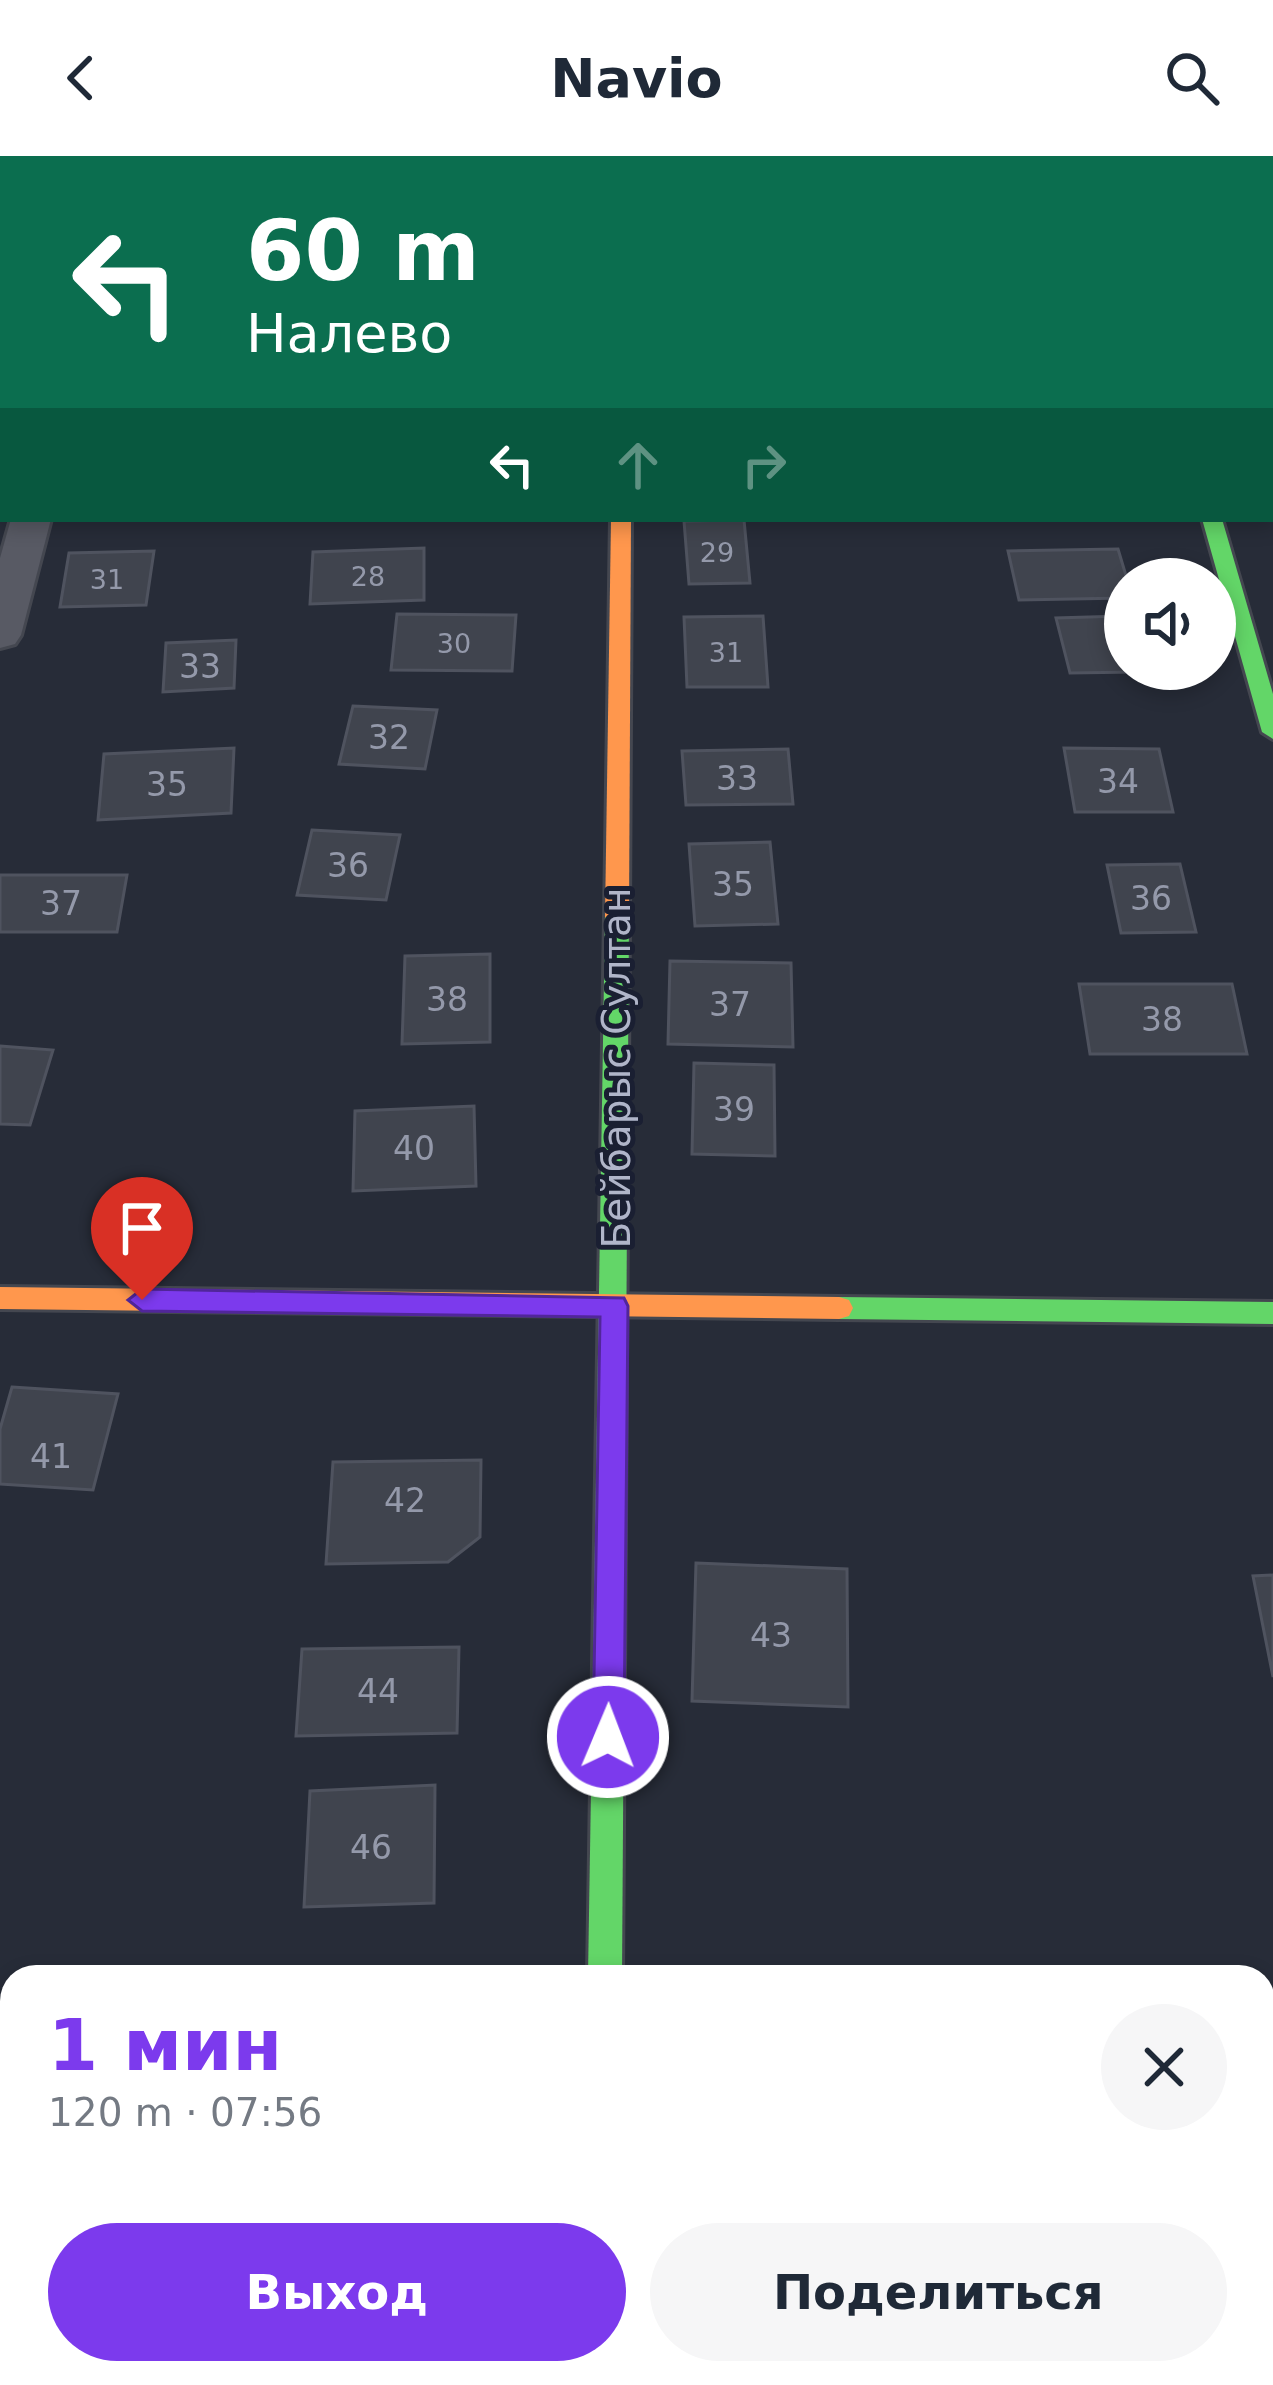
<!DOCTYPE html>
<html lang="ru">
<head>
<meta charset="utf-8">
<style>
	:root { --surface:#fff; --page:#f6f6f7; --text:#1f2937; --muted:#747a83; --accent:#7c3aed }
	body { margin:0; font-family:"DejaVu Sans",sans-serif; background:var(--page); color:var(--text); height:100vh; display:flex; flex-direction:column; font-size:45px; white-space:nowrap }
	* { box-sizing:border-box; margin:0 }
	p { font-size:39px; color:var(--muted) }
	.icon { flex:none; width:66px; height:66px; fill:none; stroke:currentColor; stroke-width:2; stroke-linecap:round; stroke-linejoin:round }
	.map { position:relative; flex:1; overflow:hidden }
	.drawer { position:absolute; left:0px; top:1809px; width:1275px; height:420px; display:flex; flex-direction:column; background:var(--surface); border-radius:36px 36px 0 0; box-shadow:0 6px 18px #0003 }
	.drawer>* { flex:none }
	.hud { position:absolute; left:0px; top:0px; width:1275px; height:366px; box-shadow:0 6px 18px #0003; background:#0b6e4f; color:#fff; overflow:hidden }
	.controls { position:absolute; left:1104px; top:402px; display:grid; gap:24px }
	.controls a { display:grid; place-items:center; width:132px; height:132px; border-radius:50%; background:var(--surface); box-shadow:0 6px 18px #0003; font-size:60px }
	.pin { position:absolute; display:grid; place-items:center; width:102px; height:102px; color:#fff; margin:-123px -51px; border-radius:50% 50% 50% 0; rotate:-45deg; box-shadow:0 0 12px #0007 }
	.pin .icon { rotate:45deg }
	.me { position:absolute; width:132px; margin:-66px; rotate:1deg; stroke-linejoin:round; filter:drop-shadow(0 0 9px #0008) }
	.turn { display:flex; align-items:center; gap:42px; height:252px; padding:0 48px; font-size:54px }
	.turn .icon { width:156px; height:156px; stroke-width:2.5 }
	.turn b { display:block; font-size:84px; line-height:102px }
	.lanes { display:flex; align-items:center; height:114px; padding:0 48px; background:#0003; justify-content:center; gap:60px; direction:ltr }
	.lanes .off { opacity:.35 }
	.round { display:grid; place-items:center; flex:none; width:126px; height:126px; border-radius:63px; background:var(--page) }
	.headline { display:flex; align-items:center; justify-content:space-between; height:204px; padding:0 48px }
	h1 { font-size:72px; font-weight:700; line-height:90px; color:var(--accent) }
	.action { display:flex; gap:24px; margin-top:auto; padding:24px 48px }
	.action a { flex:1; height:138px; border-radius:72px; background:var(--accent); color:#fff; font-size:48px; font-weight:700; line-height:138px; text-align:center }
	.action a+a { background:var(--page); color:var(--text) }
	header { display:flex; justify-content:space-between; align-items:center; height:156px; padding:0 48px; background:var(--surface); font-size:54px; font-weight:700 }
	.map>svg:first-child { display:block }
</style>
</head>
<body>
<header><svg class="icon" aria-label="back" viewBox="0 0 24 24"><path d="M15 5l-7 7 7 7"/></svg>Navio<svg class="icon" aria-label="search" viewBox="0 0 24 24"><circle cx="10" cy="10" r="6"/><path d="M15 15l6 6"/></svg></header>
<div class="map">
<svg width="1273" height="2229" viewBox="0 0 1273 2229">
	<rect width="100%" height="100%" fill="#272c38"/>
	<g fill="#40444e" stroke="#4f535f" stroke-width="3">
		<polygon points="744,364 750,427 689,428 684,365"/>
		<polygon points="424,392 424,444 310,448 313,396"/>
		<polygon points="1118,393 1127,423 1125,442 1019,444 1008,395"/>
		<polygon points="154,395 146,449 60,451 69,397"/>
		<polygon points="397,458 516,459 512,515 391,514"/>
		<polygon points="763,460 768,531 687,531 684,461"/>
		<polygon points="1122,460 1125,513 1137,516 1070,517 1056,462"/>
		<polygon points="236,484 234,532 163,536 166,487"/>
		<polygon points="353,550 437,554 425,613 339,608"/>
		<polygon points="234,592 231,657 98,664 104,598"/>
		<polygon points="1064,592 1159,593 1173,656 1075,656"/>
		<polygon points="788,593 793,648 686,649 682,595"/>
		<polygon points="312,674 400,679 386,744 297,739"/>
		<polygon points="770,686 778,768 695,770 689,688"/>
		<polygon points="1180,708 1196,776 1121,777 1107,709"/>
		<polygon points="0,719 127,719 117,776 0,776"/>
		<polygon points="490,798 490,886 402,888 405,800"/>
		<polygon points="670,805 791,807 793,891 668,888"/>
		<polygon points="1079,828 1232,828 1247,898 1090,898"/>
		<polygon points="0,890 53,894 30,969 0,968"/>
		<polygon points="694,907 774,909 775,1000 692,998"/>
		<polygon points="474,950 476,1030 353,1035 355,955"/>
		<polygon points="12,1231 118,1238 93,1334 0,1328 0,1273"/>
		<polygon points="481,1304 480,1381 448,1406 326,1408 333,1306"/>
		<polygon points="696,1407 847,1413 848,1551 692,1545"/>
		<polygon points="1273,1419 1273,1521 1253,1420"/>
		<polygon points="459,1491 457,1577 296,1580 302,1493"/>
		<polygon points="435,1629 434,1747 304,1751 310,1635"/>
		<polygon points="1263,1837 1273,1837 1273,2033 1263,1982"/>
		<polygon points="693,2217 836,2217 837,2229 693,2229"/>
	</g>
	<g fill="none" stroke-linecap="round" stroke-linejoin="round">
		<defs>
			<g id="street">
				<rect x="111" y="0" width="34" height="3"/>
				<polygon points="1092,0 1126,0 1127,3 1093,3"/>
				<polygon points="1272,2 1273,2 1273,22 1272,3 1267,3"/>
				<polygon points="0,3 4,3 3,23 0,23"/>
				<polygon points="11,363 51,363 21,479 15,488 0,492 0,402"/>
				<rect x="562" y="2217" width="74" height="12"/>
			</g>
			<g id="fast">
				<polygon points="1202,363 1222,363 1273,538 1273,583 1262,576"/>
				<polygon points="617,753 629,761 622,1821 588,1821 605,761"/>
				<polygon points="839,1141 1273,1146 1273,1168 839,1163 829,1160 825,1152 829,1144"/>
			</g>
			<g id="slow">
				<polygon points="611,363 631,363 629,761 617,769 605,761"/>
				<polygon points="0,1131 839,1141 849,1144 853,1152 849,1160 839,1163 0,1153"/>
			</g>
		</defs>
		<use href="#street" stroke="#444750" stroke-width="6"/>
		<use href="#fast" stroke="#444750" stroke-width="6"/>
		<use href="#slow" stroke="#444750" stroke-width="6"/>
		<use href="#street" fill="#585a64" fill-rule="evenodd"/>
		<use href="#fast" fill="#63d668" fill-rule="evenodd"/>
		<use href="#slow" fill="#ff974d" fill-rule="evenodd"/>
	</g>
	<polygon fill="#7c3aed" stroke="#51269a" stroke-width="3" points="142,1133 624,1142 628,1150 624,1581 620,1591 608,1596 597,1591 593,1581 600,1161 142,1155 128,1144"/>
	<g text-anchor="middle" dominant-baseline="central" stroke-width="10" stroke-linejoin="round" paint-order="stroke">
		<g font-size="27" fill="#9499aa">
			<text x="717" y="396">29</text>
			<text x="368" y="420">28</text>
			<text x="107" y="423">31</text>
			<text x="454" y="487">30</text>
			<text x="726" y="496">31</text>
		</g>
		<g font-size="33" fill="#9499aa">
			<text x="200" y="510">33</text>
			<text x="389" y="581">32</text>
			<text x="737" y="622">33</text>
			<text x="1118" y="625">34</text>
			<text x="167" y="628">35</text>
			<text x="348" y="709">36</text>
			<text x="733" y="728">35</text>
			<text x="1151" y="742">36</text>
			<text x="61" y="747">37</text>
			<text x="447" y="843">38</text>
			<text x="730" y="848">37</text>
			<text x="1162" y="863">38</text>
			<text x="734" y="953">39</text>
			<text x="414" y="992">40</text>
			<text x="51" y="1300">41</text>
			<text x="405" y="1344">42</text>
			<text x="771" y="1479">43</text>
			<text x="378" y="1535">44</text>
			<text x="371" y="1691">46</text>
		</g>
		<g font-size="39" fill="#b0b5c9" stroke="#1a1f32">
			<text transform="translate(616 912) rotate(-90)">Бейбарыс Султан</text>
		</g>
	</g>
</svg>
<div class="controls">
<a><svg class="icon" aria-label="sound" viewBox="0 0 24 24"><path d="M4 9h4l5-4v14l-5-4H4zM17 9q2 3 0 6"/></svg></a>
</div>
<div class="pin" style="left:142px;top:1144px;background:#d93025"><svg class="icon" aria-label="arrive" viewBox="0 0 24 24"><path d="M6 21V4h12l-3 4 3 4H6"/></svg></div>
<svg class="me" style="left:608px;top:1581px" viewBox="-20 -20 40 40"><circle r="17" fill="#7c3aed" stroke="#fff" stroke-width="3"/><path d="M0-11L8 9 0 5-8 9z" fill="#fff"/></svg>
<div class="hud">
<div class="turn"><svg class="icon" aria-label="left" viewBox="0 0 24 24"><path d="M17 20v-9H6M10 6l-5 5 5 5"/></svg><div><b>60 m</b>Налево</div></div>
<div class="lanes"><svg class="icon" aria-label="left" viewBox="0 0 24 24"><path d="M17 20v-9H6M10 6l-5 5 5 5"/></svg><svg class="icon off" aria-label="ahead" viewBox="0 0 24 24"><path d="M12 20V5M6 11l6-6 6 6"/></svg><svg class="icon off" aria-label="right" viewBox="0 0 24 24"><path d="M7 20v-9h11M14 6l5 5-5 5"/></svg></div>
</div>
<section class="drawer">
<div class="headline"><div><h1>1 мин</h1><p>120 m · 07:56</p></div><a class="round"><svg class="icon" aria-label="close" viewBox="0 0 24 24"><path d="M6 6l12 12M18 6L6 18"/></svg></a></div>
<div class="action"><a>Выход</a><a>Поделиться</a></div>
</section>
</div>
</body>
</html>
